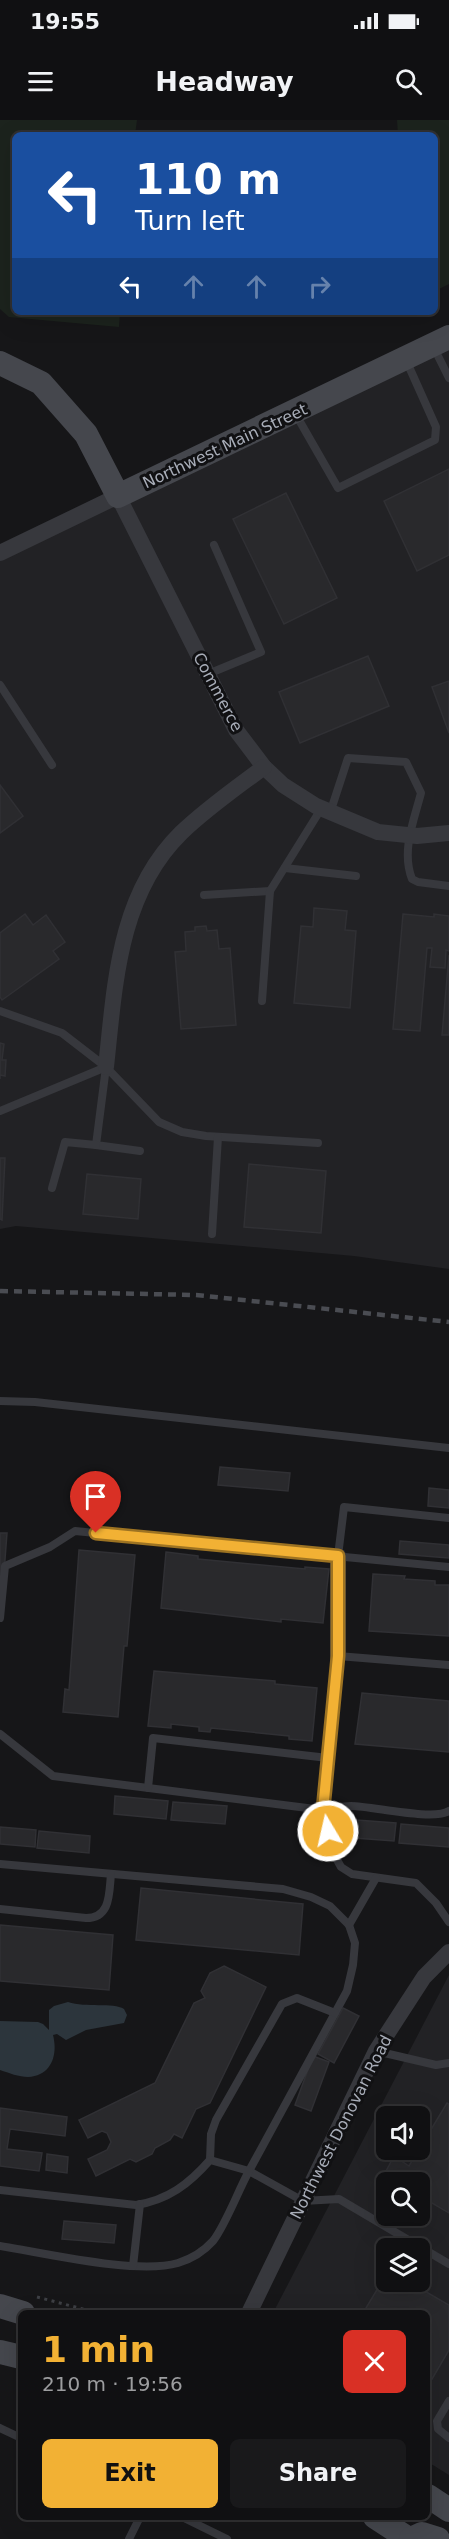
<!DOCTYPE html>
<html lang="en">
<head>
<meta charset="utf-8">
<style>
	:root { --surface:#101012; --page:#19191b; --text:#f1f3f6; --muted:#9c9d9f; --line:#303032; --accent:#f2b134 }
	body { margin:0; font-family:"DejaVu Sans",sans-serif; background:var(--page); color:var(--text); height:100vh; display:flex; flex-direction:column; font-size:22px; white-space:nowrap }
	* { box-sizing:border-box; margin:0 }
	p { font-size:20px; color:var(--muted) }
	.icon { flex:none; width:33px; height:33px; fill:none; stroke:currentColor; stroke-width:2; stroke-linecap:round; stroke-linejoin:round }
	.map { position:relative; flex:1; overflow:hidden }
	.panel { position:absolute; left:18px; top:2190px; width:412px; height:210px; display:flex; flex-direction:column; background:var(--surface); border-radius:9px; box-shadow:0 6px 24px #0002,0 0 0 2px var(--line) }
	.panel>* { flex:none }
	.top-card { position:absolute; left:12px; top:12px; width:426px; height:183px; border-radius:9px; box-shadow:0 6px 24px #0002,0 0 0 2px var(--line); background:#1a4fa0; color:#fff; overflow:hidden }
	.controls { position:absolute; left:376px; top:1986px; display:grid; gap:12px }
	.controls a { display:grid; place-items:center; width:54px; height:54px; border-radius:9px; background:var(--surface); box-shadow:0 6px 24px #0002,0 0 0 2px var(--line); font-size:30px }
	.pin { position:absolute; display:grid; place-items:center; width:51px; height:51px; color:#fff; margin:-62px -26px; border-radius:50% 50% 50% 0; rotate:-45deg; box-shadow:0 0 6px #0007 }
	.pin .icon { rotate:45deg }
	.me { position:absolute; width:66px; margin:-33px; rotate:351deg; stroke-linejoin:round; filter:drop-shadow(0 0 4px #0008) }
	.turn { display:flex; align-items:center; gap:21px; height:126px; padding:0 24px; font-size:27px }
	.turn .icon { width:78px; height:78px; stroke-width:2.5 }
	.turn b { display:block; font-size:42px; line-height:51px }
	.lanes { display:flex; align-items:center; height:57px; padding:0 24px; background:#0003; justify-content:center; gap:30px; direction:ltr }
	.lanes .off { opacity:.35 }
	.round { display:grid; place-items:center; flex:none; width:63px; height:63px; border-radius:9px; background:var(--page) }
	.headline { display:flex; align-items:center; justify-content:space-between; height:102px; padding:0 24px }
	h1 { font-size:36px; font-weight:700; line-height:45px; color:var(--accent) }
	.action { display:flex; gap:12px; margin-top:auto; padding:12px 24px }
	.action a { flex:1; height:69px; border-radius:9px; background:var(--accent); color:#111; font-size:24px; font-weight:700; line-height:69px; text-align:center }
	.action a+a { background:var(--page); color:var(--text) }
	.status { display:flex; justify-content:space-between; align-items:center; height:42px; padding:0 30px; background:var(--surface); direction:ltr }
	.status svg { height:16px; fill:currentColor }
	header { display:flex; justify-content:space-between; align-items:center; height:78px; padding:0 24px; background:var(--surface); font-size:27px; font-weight:700 }
	.map>svg:first-child { display:block }
</style>
</head>
<body>
<div class="status"><b>19:55</b><svg viewBox="0 0 49 12"><path d="M0 12V9h3v3zM5 12V6h3v6zM10 12V3h3v9zM15 12V0h3v12zM26 1h20v11H26zM47 4h2v5h-2z"/></svg></div>
<header><svg class="icon" aria-label="menu" viewBox="0 0 24 24"><path d="M4 6h16M4 12h16M4 18h16"/></svg>Headway<svg class="icon" aria-label="search" viewBox="0 0 24 24"><circle cx="10" cy="10" r="6"/><path d="M15 15l6 6"/></svg></header>
<div class="map">
<svg width="449" height="2419" viewBox="0 0 449 2419">
	<rect width="100%" height="100%" fill="#161618"/>
	<g fill="#222225" fill-rule="evenodd">
		<polygon points="449,218 449,1149 354,1136 16,1106 0,1109 0,433"/>
		<path d="M449 1855V2355L428 2342V2193H273ZM387 1996H420V2030H387ZM387 2062H420V2096H387ZM387 2128H420V2162H387Z"/>
	</g>
	<g fill="#1c231d">
		<polygon points="0,0 137,0 135,15 15,15 15,192 120,192 119,207 9,197 0,189"/>
		<polygon points="397,0 449,0 449,164 435,171 435,15 398,15"/>
	</g>
	<path fill="#2c353c" d="M68 1882C86 1888 113 1882 124 1889L127 1895 124 1903 86 1910 66 1920 57 1914 53 1915C58 1934 52 1956 28 1957 19 1957 9 1953 0 1950V1901L38 1902 43 1904 49 1910V1890L54 1886Z"/>
	<g fill="#29292c" stroke="#303034" stroke-width="1.5">
		<polygon points="449,349 449,435 417,451 384,381"/>
		<polygon points="286,373 337,478 284,504 233,399"/>
		<polygon points="368,536 389,586 300,623 279,572"/>
		<polygon points="449,561 449,613 432,567"/>
		<polygon points="0,665 23,696 0,713"/>
		<polygon points="314,788 347,791 345,810 356,811 350,888 294,883 301,806 313,807"/>
		<polygon points="25,794 33,805 46,795 65,822 53,831 59,839 2,880 0,877 0,813"/>
		<polygon points="403,794 434,797 434,794 449,796 449,831 446,830 445,848 430,847 432,828 427,828 420,911 393,909"/>
		<polygon points="206,806 207,811 217,810 219,829 230,828 236,905 181,909 175,832 186,831 185,812 195,811 195,807"/>
		<polygon points="449,835 449,915 442,915"/>
		<polygon points="0,923 4,924 2,940 6,940 5,956 0,955 0,959"/>
		<polygon points="0,1038 5,1038 2,1100 0,1099"/>
		<polygon points="249,1044 326,1051 321,1113 244,1107"/>
		<polygon points="87,1054 141,1059 138,1099 83,1094"/>
		<polygon points="220,1347 290,1353 288,1371 218,1365"/>
		<polygon points="429,1368 449,1370 449,1388 428,1386"/>
		<polygon points="0,1413 7,1413 3,1466 0,1465"/>
		<polygon points="400,1421 449,1425 449,1438 399,1434"/>
		<polygon points="79,1430 135,1435 127,1526 124,1526 118,1597 63,1592 65,1569 69,1570"/>
		<polygon points="166,1432 198,1436 198,1439 305,1449 305,1447 329,1449 323,1503 281,1499 281,1502 161,1488"/>
		<polygon points="373,1454 405,1456 404,1459 435,1461 435,1465 449,1465 449,1516 369,1511"/>
		<polygon points="154,1551 275,1561 275,1564 317,1568 312,1621 289,1619 289,1616 211,1608 210,1612 199,1611 199,1607 171,1604 171,1608 148,1606"/>
		<polygon points="362,1573 449,1581 449,1632 355,1624"/>
		<polygon points="115,1676 168,1681 166,1699 114,1694"/>
		<polygon points="173,1682 227,1686 225,1704 171,1700"/>
		<polygon points="343,1699 396,1703 394,1721 341,1717"/>
		<polygon points="401,1704 449,1708 449,1727 399,1723"/>
		<polygon points="0,1707 36,1710 35,1727 0,1724"/>
		<polygon points="39,1711 90,1716 89,1733 37,1728"/>
		<polygon points="141,1768 303,1784 299,1835 136,1820"/>
		<polygon points="0,1805 113,1815 109,1870 0,1861"/>
		<polygon points="224,1846 266,1867 210,1983 196,1989 182,2018 174,2014 170,2020 155,2028 152,2034 136,2042 130,2039 96,2056 88,2039 107,2030 111,2022 107,2013 102,2011 88,2018 79,2000 155,1963 194,1883 205,1878 201,1871 210,1853"/>
		<polygon points="343,1888 359,1896 334,1943 318,1934"/>
		<polygon points="313,1936 329,1942 311,1991 295,1985"/>
		<polygon points="447,1983 449,1984 449,2093 420,2076 420,2062 397,2062 384,2055 394,2036 409,2046"/>
		<polygon points="0,1988 67,1997 65,2016 10,2009 7,2029 42,2033 39,2051 0,2046"/>
		<polygon points="47,2034 68,2037 67,2053 46,2050"/>
		<polygon points="64,2101 116,2105 114,2123 62,2119"/>
		<polygon points="387,2153 387,2162 409,2162 449,2185 449,2230 428,2266 428,2193 363,2193"/>
	</g>
	<g fill="none" stroke-linecap="round" stroke-linejoin="round">
		<polyline stroke="#3d3f44" stroke-width="3" stroke-dasharray="3 4.5" stroke-linecap="butt" points="37,2177 98,2193"/>
		<g stroke="#37383d" stroke-width="8">
			<polyline points="433,226 449,258"/>
			<polyline points="295,293 338,368 435,320 436,307 406,240"/>
			<polyline points="208,554 261,532 214,425"/>
			<polyline points="0,565 52,645"/>
			<path d="M330 693 348 638 406 642 421 673C414 700 401 731 412 759L418 762 449 766"/>
			<polyline points="285,748 356,756"/>
			<polyline points="204,775 270,771"/>
			<polyline points="262,881 270,771 321,689"/>
			<polyline points="0,891 62,913 106,947 159,1002 182,1012 206,1016 318,1023"/>
			<polyline points="106,947 96,1025 140,1031"/>
			<polyline points="0,991 106,947"/>
			<polyline points="52,1068 65,1022 96,1025"/>
			<polyline points="212,1114 218,1017"/>
			<polyline points="0,1281 35,1282 449,1328"/>
			<polyline points="338,1436 344,1387 449,1398"/>
			<polyline points="0,1498 5,1446 50,1427 75,1411 449,1447"/>
			<polyline points="449,1545 338,1536 323,1690 336,1738 341,1747 352,1754 416,1763 436,1783 449,1802"/>
			<path d="M0 1614 53 1656 323 1690C332 1689 342 1686 351 1686 372 1686 433 1701 449 1691"/>
			<polyline points="148,1668 153,1618 328,1638"/>
			<polyline points="0,1744 283,1769 311,1777 330,1786 349,1805 355,1823 353,1845 347,1871 249,2051 303,2081 339,2079 449,2144"/>
			<path d="M0 1789 86 1798C111 1798 109 1773 111 1754"/>
			<polyline points="349,1805 376,1758"/>
			<polyline points="376,1931 436,1945 449,1943"/>
			<polyline points="210,2040 211,2014 216,2000 282,1884 297,1878 335,1893"/>
			<path d="M0 2070 136 2085C168 2080 189 2064 210 2040L249 2051C238 2071 226 2104 213 2121 204 2131 191 2139 178 2143 137 2155 45 2133 0 2126"/>
			<polyline points="133,2146 140,2084"/>
			<polyline points="449,2281 437,2301 438,2309 449,2318"/>
			<polyline points="0,2308 21,2318"/>
			<polyline points="182,2397 227,2419"/>
			<polyline points="129,2419 140,2397"/>
		</g>
		<g stroke="#37383d" stroke-width="16">
			<polyline points="0,433 118,376 236,610 264,647 283,665 316,686 378,712 417,716 449,713"/>
			<path d="M106 947C115 865 118 775 181 713 207 688 236 668 264 647"/>
			<polyline points="338,1436 338,1536"/>
			<polyline points="249,2193 376,1931 424,1857 449,1832"/>
		</g>
		<g stroke="#45474d" stroke-width="24">
			<polyline points="0,243 41,263 86,314 118,376 449,217"/>
			<polyline points="0,2186 23,2193"/>
			<polyline points="0,2232 21,2237"/>
			<polyline points="428,2376 449,2390"/>
			<polyline points="375,2397 409,2419"/>
			<polyline points="411,2419 422,2414 438,2419"/>
		</g>
		<polyline stroke="#4a4c52" stroke-width="4.5" stroke-dasharray="8 6" stroke-linecap="butt" points="0,1171 196,1175 449,1202"/>
	</g>
	<g fill="none" stroke-linecap="round" stroke-linejoin="round">
		<defs>
			<polyline id="route" points="96,1413 338,1436 338,1536 323,1690 328,1711"/>
		</defs>
		<use href="#route" stroke="#9d7322" stroke-width="15"/>
		<use href="#route" stroke="#f2b134" stroke-width="10"/>
	</g>
	<g text-anchor="middle" dominant-baseline="central" stroke-width="6" stroke-linejoin="round" paint-order="stroke">
		<g font-size="16" fill="#a8adb8" stroke="#111113">
			<text transform="translate(225 326) rotate(-25)">Northwest Main Street</text>
			<text transform="translate(218 572) rotate(62)">Commerce</text>
			<text transform="translate(341 2007) rotate(-63)">Northwest Donovan Road</text>
		</g>
	</g>
</svg>
<div class="controls">
<a><svg class="icon" aria-label="sound" viewBox="0 0 24 24"><path d="M4 9h4l5-4v14l-5-4H4zM17 9q2 3 0 6"/></svg></a>
<a><svg class="icon" aria-label="search" viewBox="0 0 24 24"><circle cx="10" cy="10" r="6"/><path d="M15 15l6 6"/></svg></a>
<a><svg class="icon" aria-label="layers" viewBox="0 0 24 24"><path d="M12 4l9 5-9 5-9-5zM3 14l9 5 9-5"/></svg></a>
</div>
<div class="pin" style="left:96px;top:1413px;background:#d93025"><svg class="icon" aria-label="arrive" viewBox="0 0 24 24"><path d="M6 21V4h12l-3 4 3 4H6"/></svg></div>
<svg class="me" style="left:328px;top:1711px" viewBox="-20 -20 40 40"><circle r="17" fill="#f2b134" stroke="#fff" stroke-width="3"/><path d="M0-11L8 9 0 5-8 9z" fill="#fff"/></svg>
<div class="top-card">
<div class="turn"><svg class="icon" aria-label="left" viewBox="0 0 24 24"><path d="M17 20v-9H6M10 6l-5 5 5 5"/></svg><div><b>110 m</b>Turn left</div></div>
<div class="lanes"><svg class="icon" aria-label="left" viewBox="0 0 24 24"><path d="M17 20v-9H6M10 6l-5 5 5 5"/></svg><svg class="icon off" aria-label="ahead" viewBox="0 0 24 24"><path d="M12 20V5M6 11l6-6 6 6"/></svg><svg class="icon off" aria-label="ahead" viewBox="0 0 24 24"><path d="M12 20V5M6 11l6-6 6 6"/></svg><svg class="icon off" aria-label="right" viewBox="0 0 24 24"><path d="M7 20v-9h11M14 6l5 5-5 5"/></svg></div>
</div>
<section class="panel">
<div class="headline"><div><h1>1 min</h1><p>210 m · 19:56</p></div><a class="round" style="background:#d93025;color:#fff"><svg class="icon" aria-label="close" viewBox="0 0 24 24"><path d="M6 6l12 12M18 6L6 18"/></svg></a></div>
<div class="action"><a>Exit</a><a>Share</a></div>
</section>
</div>
</body>
</html>
